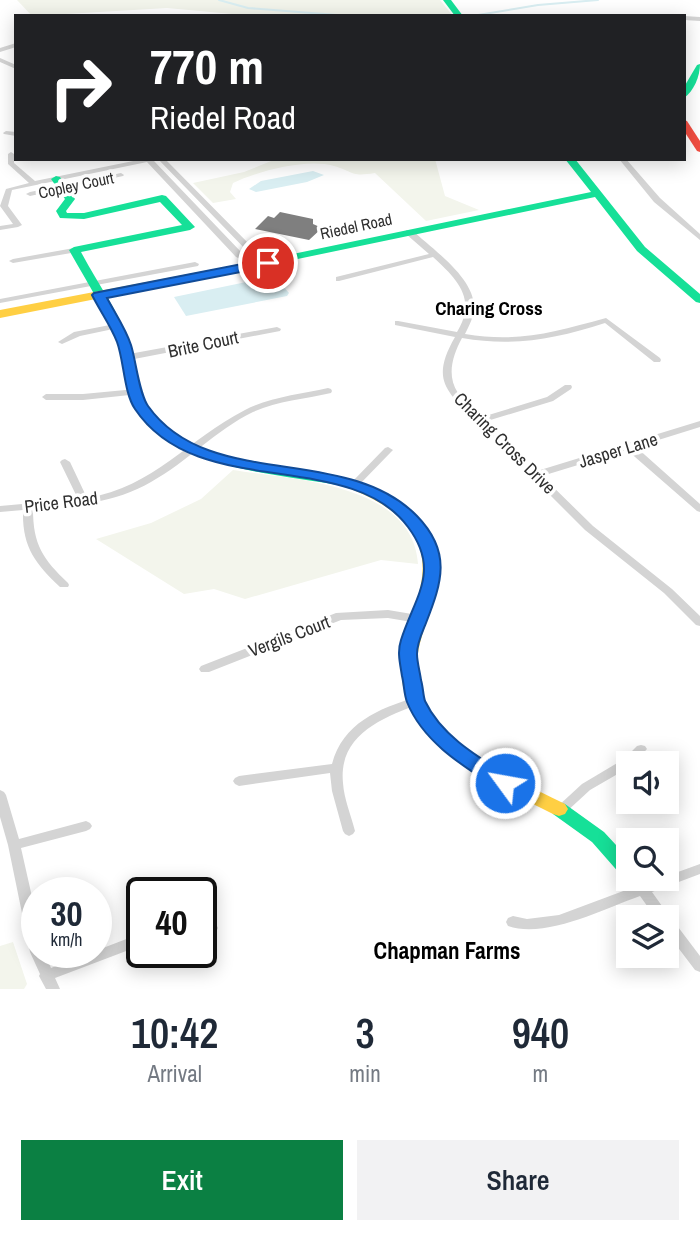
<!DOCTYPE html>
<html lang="en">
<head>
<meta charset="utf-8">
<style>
	:root { --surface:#fff; --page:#f2f2f3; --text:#1f2937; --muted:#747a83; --accent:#0b8043 }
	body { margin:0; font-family:"Archivo Narrow",sans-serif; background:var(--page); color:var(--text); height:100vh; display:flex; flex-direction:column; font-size:26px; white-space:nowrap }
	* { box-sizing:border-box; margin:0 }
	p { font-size:23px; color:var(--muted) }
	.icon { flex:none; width:38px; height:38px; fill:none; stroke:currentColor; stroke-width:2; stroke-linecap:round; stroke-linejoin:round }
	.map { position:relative; height:989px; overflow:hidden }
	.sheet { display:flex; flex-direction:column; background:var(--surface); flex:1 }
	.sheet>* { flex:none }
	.banner { position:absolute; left:14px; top:14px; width:672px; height:147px; border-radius:0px; box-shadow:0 4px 18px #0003; background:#202124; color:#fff; overflow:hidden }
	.tools { position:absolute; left:616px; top:751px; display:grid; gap:14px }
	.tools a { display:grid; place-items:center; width:63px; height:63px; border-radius:0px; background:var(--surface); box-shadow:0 4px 18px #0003; font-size:35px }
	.speed { position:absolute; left:21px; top:877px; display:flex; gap:14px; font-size:35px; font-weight:700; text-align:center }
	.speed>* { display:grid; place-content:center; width:91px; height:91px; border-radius:50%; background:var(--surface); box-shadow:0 4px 18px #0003; line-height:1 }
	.speed small { font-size:18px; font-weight:400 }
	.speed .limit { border:4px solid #111; border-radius:10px; background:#fff; color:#111 }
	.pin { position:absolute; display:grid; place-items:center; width:60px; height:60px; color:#fff; margin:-30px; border:4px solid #fff; border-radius:50%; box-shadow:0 2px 7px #0007 }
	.me { position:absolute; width:77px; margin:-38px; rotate:302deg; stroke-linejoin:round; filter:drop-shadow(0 0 5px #0008) }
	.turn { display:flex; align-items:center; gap:24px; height:147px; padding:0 21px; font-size:32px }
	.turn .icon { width:91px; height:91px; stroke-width:2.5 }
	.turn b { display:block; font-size:49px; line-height:60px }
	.eta { display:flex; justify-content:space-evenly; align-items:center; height:119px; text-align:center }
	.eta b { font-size:42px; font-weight:600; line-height:49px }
	.button { display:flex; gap:14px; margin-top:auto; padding:14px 21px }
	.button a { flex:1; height:80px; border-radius:0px; background:var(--accent); color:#fff; font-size:28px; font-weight:600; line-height:80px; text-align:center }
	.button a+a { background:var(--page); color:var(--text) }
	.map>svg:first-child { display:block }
</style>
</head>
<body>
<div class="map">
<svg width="700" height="989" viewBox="0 0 700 989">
	<rect width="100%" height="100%" fill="#fff"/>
	<g fill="#f3f5ec">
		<polygon points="17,0 440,0 453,16 254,16 167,8 32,16"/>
		<path d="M276 159H435L445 196 479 210 426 221 375 173C350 177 355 172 334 166 306 158 259 171 233 183L230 192 236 199 213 203 193 183 244 172Z"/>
		<path d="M233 470C293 480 413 483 418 564L381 560 245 599 214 589 184 594 96 539 151 523 201 499Z"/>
		<polygon points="13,942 27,984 24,989 0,989 0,946"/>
	</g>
	<g fill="#d9eef2">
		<polygon points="313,171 324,175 307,182 256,192 249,189 261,181"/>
		<polygon points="271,277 276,278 289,293 287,296 186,316 174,297"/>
	</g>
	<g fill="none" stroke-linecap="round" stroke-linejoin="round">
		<g stroke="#d9eef2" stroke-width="2">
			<polyline points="219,0 248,8 350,16"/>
			<polyline points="472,16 538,5 598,0"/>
		</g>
	</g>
	<polygon fill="#7f7f7f" points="280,212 313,219 313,224 322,228 309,240 255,229 268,216 274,218"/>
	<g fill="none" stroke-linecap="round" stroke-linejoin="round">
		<g fill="#d4d4d4" fill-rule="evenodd">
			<polygon points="684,16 700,17 700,21 684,20"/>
			<polygon points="16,43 16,47 0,52 0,48"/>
			<polygon points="0,58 16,65 16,69 0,62"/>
			<polygon points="6,131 16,132 16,136 4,134 3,133"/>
			<polygon points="11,152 14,154 14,163 35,181 143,159 157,159 154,161 242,253 251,258 249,253 158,159 165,159 255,250 262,265 258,267 236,257 147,162 12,190 8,206 22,225 18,227 0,230 0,226 13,224 0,206 6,189 29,183 8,164 8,154"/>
			<polygon points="619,159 626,159 660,198 700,234 700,240 654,202"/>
			<polygon points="121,173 124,175 123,176 30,196 26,194 30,192"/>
			<path d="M406 230H412C432 249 474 277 474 307 474 317 469 326 465 334 519 343 554 332 606 318L660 358 661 360 660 362H654L605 323C555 339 514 347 462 338 453 355 446 375 458 393 464 402 475 409 482 417L547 397 565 385H571L572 387 571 389 553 401 487 421 537 471 700 421V427L636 447 700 504V512L697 511 627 450 542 476 593 526 672 589 700 616V626L696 625 664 593 585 530 479 424 476 423 475 420C445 390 431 379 455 337L395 325V321H398L457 332C477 299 458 280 433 257L339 281H336V277L429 254 406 234Z"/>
			<polygon points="74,248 77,248 77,252 13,263 9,261 13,259"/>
			<polygon points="195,262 199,264 198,266 0,303 0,299"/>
			<polygon points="115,324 119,326 118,328 80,336 62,344 58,342 74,332"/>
			<polygon points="277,327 281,329 280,331 129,360 125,357 129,354"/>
			<path d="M328 388 331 389 332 391 331 393C305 399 277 401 253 412 216 430 187 462 151 482 115 503 74 506 33 509 33 545 43 559 68 583L69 585 68 587H60C35 563 22 547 23 510L0 512V506L78 499 60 462 62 460 65 459 70 462 87 498C154 487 188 439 245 410 270 397 301 394 328 388Z"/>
			<polygon points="136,389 140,392 139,394 83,400 46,400 42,397 46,394 83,394"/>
			<polygon points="388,447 393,450 391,452 358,486 352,486 350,484 352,482 385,448"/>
			<polygon points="388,610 418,615 422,616 423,619 422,622 418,623 388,618 341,620 209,672 201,672 199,669 201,666 336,613"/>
			<path d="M416 697 420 698 422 701 420 704C383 717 338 735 343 783 344 799 351 815 355 831L353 834 349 836 345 834 343 831 332 791 330 773 239 786 235 784 233 781 235 778 239 776 332 764C343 723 378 709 416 697Z"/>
			<polygon points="641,745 645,746 647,749 634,763 628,763 628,768 590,790 565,813 561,815 557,813 555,810 557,807 582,784 624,759 637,746"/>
			<polygon points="0,790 4,792 6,795 19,839 86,821 90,823 92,826 90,829 86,831 21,848 37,919 37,952 44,952 51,968 142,933 142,945 55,978 60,989 46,989 39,976 40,974 30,952 8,845 0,817"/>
			<path d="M700 864V874L652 892 667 913 668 918 672 919 700 956V972L695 970 667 933V917H655L640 896C603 909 546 939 508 926L506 922 508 918 513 916 527 919 559 915 634 887 629 878H643L646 883 659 878H667V876Z"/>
			<polygon points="201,920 216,924 218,928 216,932 211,934 201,932"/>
		</g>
		<g fill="#16e098" fill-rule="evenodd">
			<polygon points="443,0 451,0 463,16 455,16"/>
			<path d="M700 64C700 76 694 91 684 98V87L697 65Z"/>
			<polygon points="565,159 575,159 645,247 700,294 700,303 696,302 637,251 595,197 288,261 282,258 288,255 591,192"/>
			<path d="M56 176 60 177 75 199 66 211 67 213H84L162 195 166 196 195 227 190 230 81 252C97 282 117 310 130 342 138 363 137 389 150 409 186 463 285 466 343 478L350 482 348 485 343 486C282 474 174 470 138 411 126 391 127 366 119 344 106 311 86 281 69 250L74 247 182 225 160 202 84 219 60 218 56 211 65 199 51 179Z"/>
			<polygon points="559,802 565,804 604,832 628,858 628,877 621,875 592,842 553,814 550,809 553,804"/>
		</g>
		<g fill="#ffcf43" fill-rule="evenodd">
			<polygon points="288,255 292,256 292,260 0,318 0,310"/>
			<path d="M343 478C369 484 394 496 413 515 424 527 435 539 438 556 447 606 399 645 424 702 448 753 518 780 565 804L568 809 565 814 559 816 553 814C500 787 433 761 408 702 379 635 457 578 403 521 385 503 362 492 338 485L336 482Z"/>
		</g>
		<polygon fill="#f24e42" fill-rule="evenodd" points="684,120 687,121 700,141 700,152 697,151 684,131"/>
	</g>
	<path fill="#1a73e8" stroke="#114b97" stroke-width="2" d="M268 259 272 260V266L107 298C115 313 126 329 131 345 136 361 139 393 148 406 209 492 346 443 417 516 452 552 442 582 426 623 422 633 417 643 417 654 417 662 420 672 421 680 423 686 423 695 425 701 442 737 480 758 512 778L515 783 512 788 505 791 497 788C463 766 423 742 407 702 404 694 404 684 402 676 400 663 397 652 401 640 415 596 441 571 408 527 349 447 197 502 135 409 124 393 124 361 117 342 111 326 100 311 92 295L94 293Z"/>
	<g text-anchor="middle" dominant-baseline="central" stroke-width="7" stroke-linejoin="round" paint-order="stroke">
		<g font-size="16" fill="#2f2f2f" stroke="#fff">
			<text transform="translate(76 185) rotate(-12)">Copley Court</text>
			<text transform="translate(356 226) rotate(-12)">Riedel Road</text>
		</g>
		<g font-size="18" fill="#2f2f2f" stroke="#fff">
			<text transform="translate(203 344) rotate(-12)">Brite Court</text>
			<text transform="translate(505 443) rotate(45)">Charing Cross Drive</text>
			<text transform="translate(618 450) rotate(-17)">Jasper Lane</text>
			<text transform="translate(61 502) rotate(-7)">Price Road</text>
			<text transform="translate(289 636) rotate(-21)">Vergils Court</text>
		</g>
		<g font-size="19" font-weight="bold" fill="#000" stroke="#fff">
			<text x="489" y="308">Charing Cross</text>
		</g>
		<g font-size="23" font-weight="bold" fill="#000" stroke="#fff">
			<text x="447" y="950">Chapman Farms</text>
		</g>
	</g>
</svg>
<div class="tools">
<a><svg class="icon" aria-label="sound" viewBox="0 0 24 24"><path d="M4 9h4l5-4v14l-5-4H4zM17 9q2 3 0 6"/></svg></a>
<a><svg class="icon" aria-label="search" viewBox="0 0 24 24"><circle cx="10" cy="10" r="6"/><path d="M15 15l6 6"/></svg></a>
<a><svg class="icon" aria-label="layers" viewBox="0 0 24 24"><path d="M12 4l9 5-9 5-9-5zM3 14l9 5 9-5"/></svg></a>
</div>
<div class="speed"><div>30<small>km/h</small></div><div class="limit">40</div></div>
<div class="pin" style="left:268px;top:263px;background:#d93025"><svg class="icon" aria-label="arrive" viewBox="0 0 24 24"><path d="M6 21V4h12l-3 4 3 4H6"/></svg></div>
<svg class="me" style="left:505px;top:783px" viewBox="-20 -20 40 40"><circle r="17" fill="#1a73e8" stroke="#fff" stroke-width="3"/><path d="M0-11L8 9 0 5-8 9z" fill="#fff"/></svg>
<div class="banner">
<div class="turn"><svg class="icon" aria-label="right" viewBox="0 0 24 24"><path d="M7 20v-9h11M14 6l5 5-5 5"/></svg><div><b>770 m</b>Riedel Road</div></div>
</div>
</div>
<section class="sheet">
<div class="eta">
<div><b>10:42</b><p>Arrival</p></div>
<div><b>3</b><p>min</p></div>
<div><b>940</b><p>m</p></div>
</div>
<div class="button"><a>Exit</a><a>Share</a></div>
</section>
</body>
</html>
